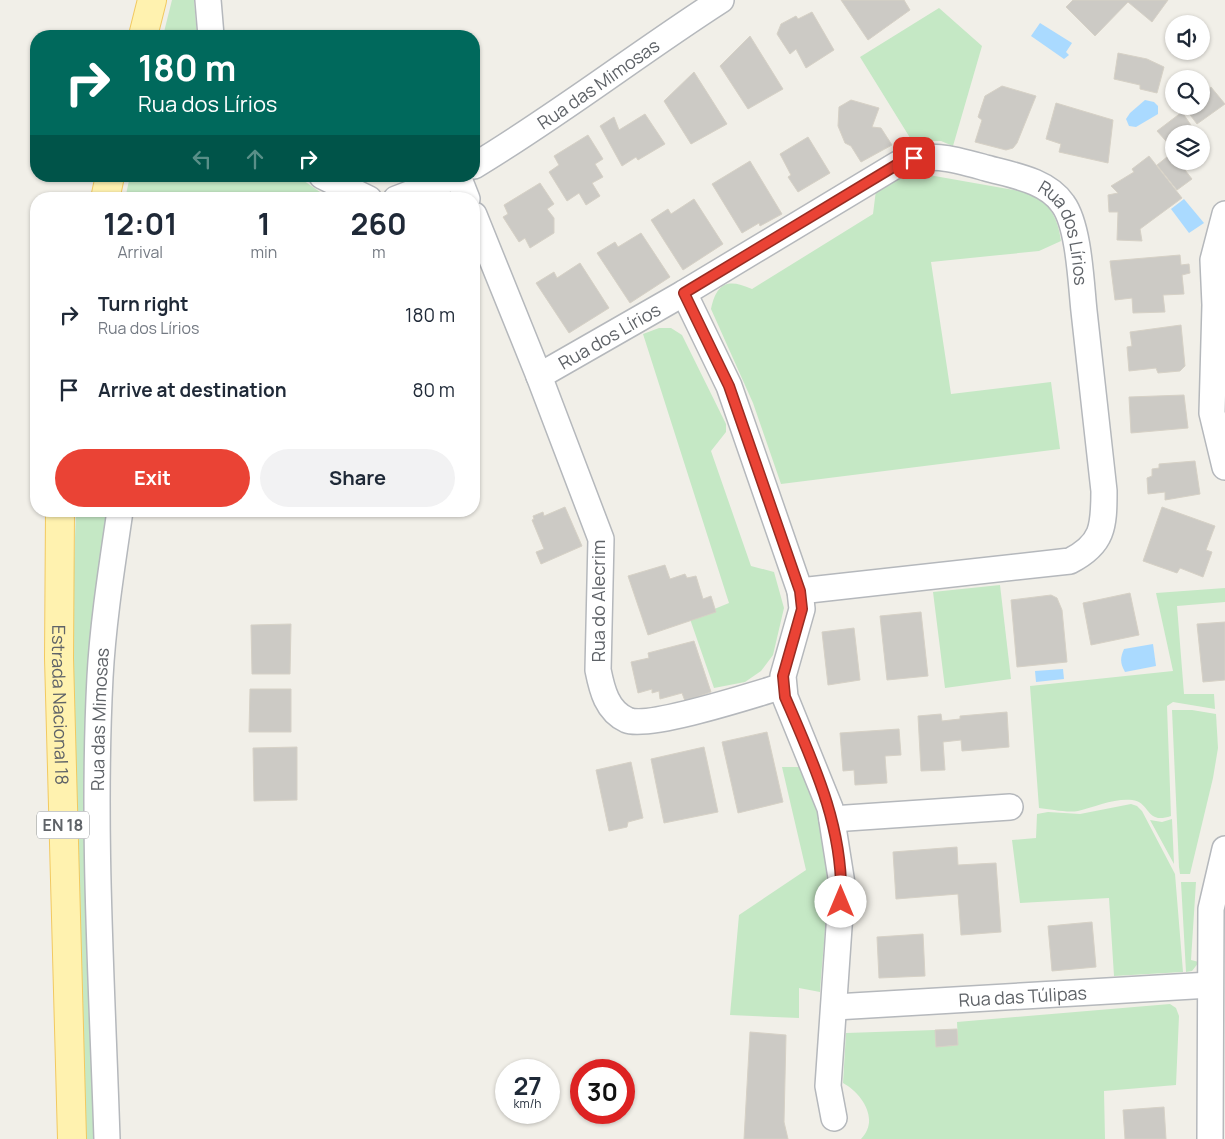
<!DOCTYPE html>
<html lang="en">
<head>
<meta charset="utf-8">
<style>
	:root { --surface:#fff; --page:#f2f2f3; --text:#1f2937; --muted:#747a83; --accent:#ea4335 }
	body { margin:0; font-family:Manrope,sans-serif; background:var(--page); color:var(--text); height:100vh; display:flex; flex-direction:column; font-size:19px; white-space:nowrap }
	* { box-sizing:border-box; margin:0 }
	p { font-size:16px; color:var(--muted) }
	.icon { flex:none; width:28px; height:28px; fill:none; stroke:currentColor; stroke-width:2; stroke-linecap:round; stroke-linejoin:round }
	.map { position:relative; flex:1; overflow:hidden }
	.sheet { position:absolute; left:30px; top:192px; width:450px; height:325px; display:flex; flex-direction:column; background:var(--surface); border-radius:20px; box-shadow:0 1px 4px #0004 }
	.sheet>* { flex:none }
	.hud { position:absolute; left:30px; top:30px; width:450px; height:152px; border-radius:20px; box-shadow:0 1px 4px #0004; background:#00695c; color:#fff; overflow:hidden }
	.tools { position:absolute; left:1165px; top:15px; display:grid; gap:10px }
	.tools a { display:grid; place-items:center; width:45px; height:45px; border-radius:50%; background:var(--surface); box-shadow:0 1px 4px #0004; font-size:25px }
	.speed { position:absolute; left:495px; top:1059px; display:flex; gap:10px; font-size:25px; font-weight:700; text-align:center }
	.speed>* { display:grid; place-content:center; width:65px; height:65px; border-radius:50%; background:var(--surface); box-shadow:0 1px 4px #0004; line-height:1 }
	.speed small { font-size:12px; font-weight:400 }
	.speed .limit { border:8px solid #d22; background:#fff; color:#111 }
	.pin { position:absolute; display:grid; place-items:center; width:42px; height:42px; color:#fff; margin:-21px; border-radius:10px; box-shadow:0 2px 8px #0006 }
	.me { position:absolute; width:55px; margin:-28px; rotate:0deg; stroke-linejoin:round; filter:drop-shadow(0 0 4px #0008) }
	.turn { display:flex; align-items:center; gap:18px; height:105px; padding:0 25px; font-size:22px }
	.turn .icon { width:65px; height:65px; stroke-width:2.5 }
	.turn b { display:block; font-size:35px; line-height:42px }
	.lanes { display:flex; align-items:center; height:48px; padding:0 25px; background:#0003; justify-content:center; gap:25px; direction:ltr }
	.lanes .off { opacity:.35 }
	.eta { display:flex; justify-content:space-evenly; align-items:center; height:85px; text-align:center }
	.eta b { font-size:30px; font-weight:700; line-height:35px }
	.primary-button { display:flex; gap:10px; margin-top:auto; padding:10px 25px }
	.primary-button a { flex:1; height:58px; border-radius:30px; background:var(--accent); color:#fff; font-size:20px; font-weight:700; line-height:58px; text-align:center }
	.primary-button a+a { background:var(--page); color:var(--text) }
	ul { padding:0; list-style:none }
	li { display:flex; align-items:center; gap:15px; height:75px; padding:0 25px }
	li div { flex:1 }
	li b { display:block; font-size:19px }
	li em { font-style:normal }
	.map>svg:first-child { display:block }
</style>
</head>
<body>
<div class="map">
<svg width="1225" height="1139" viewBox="0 0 1225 1139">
	<rect width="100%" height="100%" fill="#f1efe8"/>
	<g fill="#c5e8c5">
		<polygon points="172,0 194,0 197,36 163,36"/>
		<polygon points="939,8 982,46 953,146 941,141 912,141 860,57"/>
		<path d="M912 172 1037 194C1052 209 1058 220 1061 241L1039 251 931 262 951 394 1051 382 1060 449 781 484 753 403 711 309C717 281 729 279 752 289L873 214 876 190Z"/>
		<polygon points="130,176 297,176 330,199 125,199"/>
		<polygon points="659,328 671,328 682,335 726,424 726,432 711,451 751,566 774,572 784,608 773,655 761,671 745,682 714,688 690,619 729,603 643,334"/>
		<path d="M76 511H107C74 719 84 930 95 1139H78L72 617Z"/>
		<polygon points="1000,585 1011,679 945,688 933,592"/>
		<path d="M1225 588V602L1177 606 1184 694H1214L1215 709 1173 702 1167 706 1171 816C1145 825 1151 802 1132 800 1115 798 1094 807 1078 811 1067 813 1050 809 1039 808L1030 686 1173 671 1156 593Z"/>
		<polygon points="1172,710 1192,710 1216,714 1218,748 1213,778 1190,874 1180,874 1179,867"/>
		<path d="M782 767H800C806 782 814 798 818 813 834 871 824 934 820 992L799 988V1018L730 1015 739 915 806 870Z"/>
		<polygon points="1131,804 1137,806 1142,811 1175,874 1183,972 1114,976 1109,898 1020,903 1012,840 1036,838 1037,814 1048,812 1080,814"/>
		<polygon points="1172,819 1174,864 1150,820 1162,822"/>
		<polygon points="1181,882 1196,882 1191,960 1199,962 1192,971 1186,972"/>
		<path d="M1170 1004 1176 1008 1179 1016 1176 1085 1104 1091 1105 1139H861C880 1120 862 1093 843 1083L846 1033 935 1030 936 1047 958 1045 957 1022Z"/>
	</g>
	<g fill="#aadaff">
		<polygon points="1040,23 1072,43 1066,52 1069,55 1064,59 1031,36"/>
		<polygon points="1145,100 1154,102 1158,106 1158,114 1136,127 1129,126 1126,119 1130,113"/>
		<polygon points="1184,199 1204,223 1189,233 1171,209"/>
		<path d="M1153 644 1156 666 1125 672C1120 663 1120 658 1124 649Z"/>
		<polygon points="1063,669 1064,679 1036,682 1035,671"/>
	</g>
	<g fill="#cccac5" stroke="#d6d1c6">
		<polygon points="841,0 904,0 910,10 868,40"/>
		<polygon points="1073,0 1168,0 1152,22 1128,2 1095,36 1066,7"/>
		<polygon points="812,12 834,50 806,68 796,49 790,54 777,34 781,24 796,16 798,19"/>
		<polygon points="750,36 783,89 748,109 720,66"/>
		<polygon points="1118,53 1147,59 1164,67 1157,93 1140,89 1140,85 1114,79"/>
		<polygon points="694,72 727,124 691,144 664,101"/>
		<polygon points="1002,86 1036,96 1017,143 1013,148 1006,150 975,142 982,120 978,117 985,96"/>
		<polygon points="1211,87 1225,104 1197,124 1185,108 1201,106 1201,95"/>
		<polygon points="851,100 879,108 872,127 881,128 892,145 861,162 851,146 845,143 838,126 839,107"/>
		<polygon points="1056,103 1113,120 1108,163 1059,152 1061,144 1046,139"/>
		<polygon points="1182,112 1197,134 1174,134 1174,150 1157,131"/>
		<polygon points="645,114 665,144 638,160 636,157 622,166 600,126 614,117 619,130"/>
		<polygon points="588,135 603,159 595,164 603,177 592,183 600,196 586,205 579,193 567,201 549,172 559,165 554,156"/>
		<polygon points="808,137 830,173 798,192 788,177 791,175 780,154"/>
		<polygon points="1172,153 1174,161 1178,161 1192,179 1177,190 1157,165"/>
		<polygon points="1149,156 1182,198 1140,229 1142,241 1117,240 1118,212 1109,212 1108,195 1118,193 1111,186 1134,172 1132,169"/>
		<polygon points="750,161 782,214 760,226 759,223 742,233 712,184"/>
		<polygon points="540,183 554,204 547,209 554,218 554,233 530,248 525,238 519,242 503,217 508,214 504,205"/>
		<polygon points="694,199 723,244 683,270 651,220 668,209 671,214"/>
		<polygon points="641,233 670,277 630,303 597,253 615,242 618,247"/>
		<polygon points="1180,255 1181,265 1189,264 1190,273 1182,275 1184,294 1163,295 1165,312 1133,313 1132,298 1115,300 1110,261"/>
		<polygon points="580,263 609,308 569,333 536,283 554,272 557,278"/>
		<polygon points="1181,325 1185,366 1180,371 1158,373 1156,368 1129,371 1127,347 1132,346 1130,332"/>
		<polygon points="1184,395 1188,428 1131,433 1129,397"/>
		<polygon points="1195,461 1200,494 1165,500 1165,492 1148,494 1147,478 1152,476 1152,469 1159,468 1159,464"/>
		<polygon points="565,507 582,546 541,564 536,552 544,549 532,520 534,519 533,516 543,512 544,516"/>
		<polygon points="1162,507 1215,526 1206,550 1212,552 1203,577 1180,568 1177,573 1143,561"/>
		<polygon points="665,565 670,579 685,574 687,578 696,576 703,599 711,596 716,612 648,635 628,576"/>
		<polygon points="1130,593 1139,635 1091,645 1083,603"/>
		<polygon points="1051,595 1057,598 1062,610 1067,662 1017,667 1011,600"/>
		<polygon points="921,612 928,676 887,680 880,616"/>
		<polygon points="1225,622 1225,680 1203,682 1197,624"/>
		<polygon points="291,624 290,674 252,674 251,625"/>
		<polygon points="854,628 860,680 828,685 822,632"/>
		<polygon points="694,641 711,692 685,701 682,693 660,699 659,691 652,693 652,689 638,693 631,662 649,658 648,653"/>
		<polygon points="250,689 291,689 291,732 249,732"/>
		<polygon points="1007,712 1009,747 962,751 961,740 943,742 945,770 921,771 918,716 941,714 942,721 960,719 960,716"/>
		<polygon points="899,729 901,755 885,756 887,783 855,785 854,770 843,771 840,733"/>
		<polygon points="767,732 783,802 738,813 722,742"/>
		<polygon points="297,747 297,800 254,801 253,748"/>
		<polygon points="704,747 718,812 664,823 651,759"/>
		<polygon points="631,762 643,818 628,822 627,827 609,831 596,770"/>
		<polygon points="957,847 958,865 996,863 1001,932 961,935 958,894 896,899 893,852"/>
		<polygon points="1092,922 1096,967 1052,971 1048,926"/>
		<polygon points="923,934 925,976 879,978 877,937"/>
		<polygon points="957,1029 958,1045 936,1047 935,1030"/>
		<polygon points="750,1032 786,1035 784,1122 788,1139 744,1139"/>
		<polygon points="1164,1107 1166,1139 1125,1139 1123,1110"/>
	</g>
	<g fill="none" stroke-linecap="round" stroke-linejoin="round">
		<defs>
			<g id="street">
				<polyline points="208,0 211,36"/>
				<path id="s1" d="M474 166C559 115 637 54 721 0"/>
				<polyline points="322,176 369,199"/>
				<polyline points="458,176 467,199"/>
				<polyline points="396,199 456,176"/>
				<polyline points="1225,214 1213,260 1215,305 1212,413 1225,467"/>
				<path d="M474 215 539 376 601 539 598 670C602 690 607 711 627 720 649 729 756 694 783 686"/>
				<polyline points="684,293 729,386 800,591 802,609 783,676 785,697 830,808 842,884 828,1086 834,1118"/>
				<path id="s2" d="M539 376 684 293 898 164C929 151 954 159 986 168 1011 175 1047 180 1063 204 1079 226 1081 283 1084 311 1091 371 1097 431 1104 491 1104 527 1103 544 1070 561L800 591"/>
				<polyline points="832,819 1010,807"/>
				<path id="s3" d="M835 1007 1210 985"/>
				<path id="s4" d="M107 1139C102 985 92 831 100 677 103 622 112 566 120 511"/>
				<polyline points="1210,1139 1211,909 1225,849"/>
			</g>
			<g id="primary">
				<polyline points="143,36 152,0"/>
				<polyline points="105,199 110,176"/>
				<path id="s5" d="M60 511 59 658 72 1139"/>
			</g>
		</defs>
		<use href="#street" stroke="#b5b8bc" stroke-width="28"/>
		<use href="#primary" stroke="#f2c960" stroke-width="30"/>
		<use href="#street" stroke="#fff" stroke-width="25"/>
		<use href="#primary" stroke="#fff2af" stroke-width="28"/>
	</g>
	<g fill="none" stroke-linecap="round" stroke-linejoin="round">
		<defs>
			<path id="route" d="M841 902C844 828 814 764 785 697L783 676 802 609 800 591 729 386 684 293 898 164 914 158"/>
		</defs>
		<use href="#route" stroke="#982c22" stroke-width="12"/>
		<use href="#route" stroke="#ea4335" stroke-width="9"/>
	</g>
	<g text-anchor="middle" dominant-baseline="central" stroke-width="4.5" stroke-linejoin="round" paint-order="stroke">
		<rect fill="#fff" stroke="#8f9295" stroke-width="1" x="37" y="811.5" width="52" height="27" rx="4"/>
		<g font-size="16" font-weight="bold" fill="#5f6368">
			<text x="63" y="825">EN 18</text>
		</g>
		<g font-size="18" fill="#5f6368" stroke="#fff">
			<text stroke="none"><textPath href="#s1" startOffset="149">Rua das Mimosas</textPath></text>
			<text stroke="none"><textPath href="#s2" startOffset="621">Rua dos Lírios</textPath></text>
			<text stroke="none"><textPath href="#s2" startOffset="81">Rua dos Lírios</textPath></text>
			<text transform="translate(598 601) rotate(-90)">Rua do Alecrim</text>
			<text stroke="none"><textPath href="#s5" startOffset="194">Estrada Nacional 18</textPath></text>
			<text stroke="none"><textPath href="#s4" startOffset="420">Rua das Mimosas</textPath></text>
			<text stroke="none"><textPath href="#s3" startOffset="188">Rua das Túlipas</textPath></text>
		</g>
	</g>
</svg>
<div class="tools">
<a><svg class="icon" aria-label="sound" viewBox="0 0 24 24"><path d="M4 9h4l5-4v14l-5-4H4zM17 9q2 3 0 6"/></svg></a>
<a><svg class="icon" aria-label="search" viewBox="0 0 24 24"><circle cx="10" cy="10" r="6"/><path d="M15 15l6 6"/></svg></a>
<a><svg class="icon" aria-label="layers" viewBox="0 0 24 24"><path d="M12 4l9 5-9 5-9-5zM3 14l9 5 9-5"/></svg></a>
</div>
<div class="speed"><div>27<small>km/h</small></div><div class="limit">30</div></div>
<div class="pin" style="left:914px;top:158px;background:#d93025"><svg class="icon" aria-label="arrive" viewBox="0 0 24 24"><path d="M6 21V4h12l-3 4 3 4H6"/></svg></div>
<svg class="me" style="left:841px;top:902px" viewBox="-20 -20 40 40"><circle r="19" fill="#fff"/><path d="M0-13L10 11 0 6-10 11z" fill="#ea4335"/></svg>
<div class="hud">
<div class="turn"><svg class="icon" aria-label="right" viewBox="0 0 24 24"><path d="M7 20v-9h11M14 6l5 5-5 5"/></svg><div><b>180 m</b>Rua dos Lírios</div></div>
<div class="lanes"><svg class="icon off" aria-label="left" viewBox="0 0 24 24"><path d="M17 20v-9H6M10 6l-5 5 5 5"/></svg><svg class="icon off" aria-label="ahead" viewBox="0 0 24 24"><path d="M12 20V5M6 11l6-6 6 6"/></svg><svg class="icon" aria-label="right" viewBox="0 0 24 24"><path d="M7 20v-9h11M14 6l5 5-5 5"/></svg></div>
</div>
<section class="sheet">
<div class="eta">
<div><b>12:01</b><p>Arrival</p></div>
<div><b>1</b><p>min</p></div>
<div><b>260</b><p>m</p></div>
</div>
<ul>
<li><svg class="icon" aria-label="right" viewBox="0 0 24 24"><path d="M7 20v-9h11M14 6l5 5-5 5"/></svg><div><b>Turn right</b><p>Rua dos Lírios</p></div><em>180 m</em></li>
<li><svg class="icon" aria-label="arrive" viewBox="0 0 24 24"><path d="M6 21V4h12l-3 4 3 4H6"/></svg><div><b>Arrive at destination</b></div><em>80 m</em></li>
</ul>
<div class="primary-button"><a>Exit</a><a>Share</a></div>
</section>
</div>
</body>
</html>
